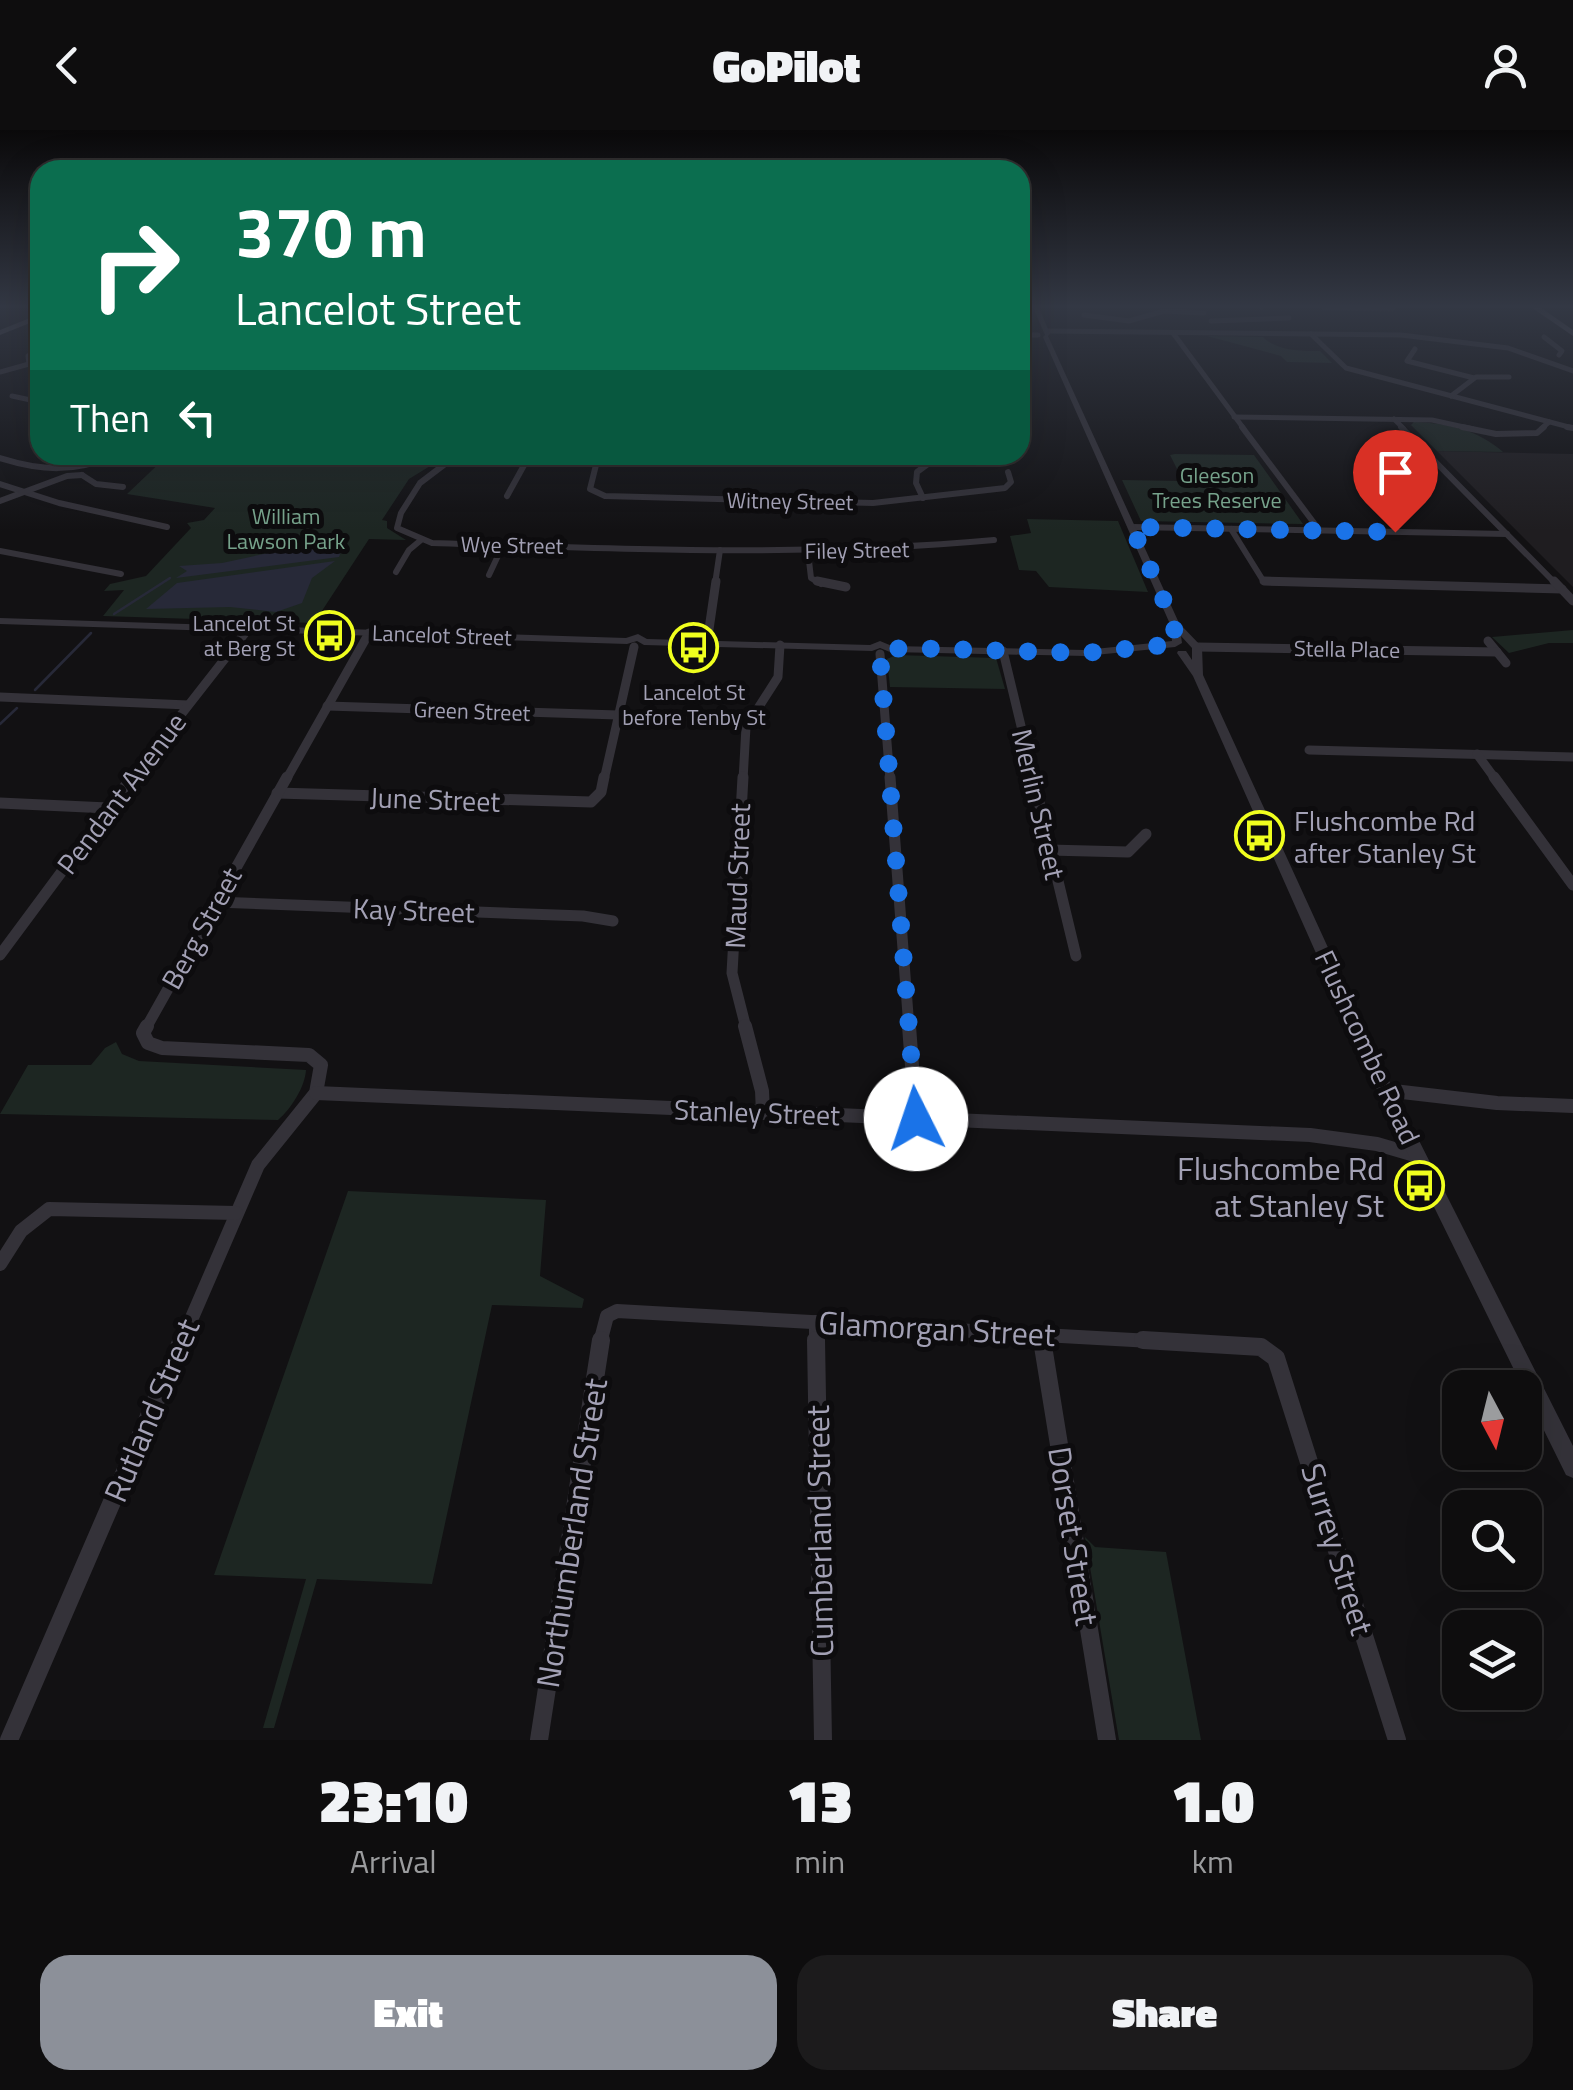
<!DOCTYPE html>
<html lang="en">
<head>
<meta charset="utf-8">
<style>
	:root { --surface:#0e0d0e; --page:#1c1b1c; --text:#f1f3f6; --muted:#9b9c9e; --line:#2e2d2e; --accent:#8c9099 }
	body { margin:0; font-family:"Titillium Web",sans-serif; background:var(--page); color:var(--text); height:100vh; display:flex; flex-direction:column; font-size:38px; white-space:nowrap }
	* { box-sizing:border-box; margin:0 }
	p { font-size:32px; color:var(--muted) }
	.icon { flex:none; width:55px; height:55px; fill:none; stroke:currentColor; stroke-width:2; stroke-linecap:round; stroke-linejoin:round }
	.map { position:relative; height:1610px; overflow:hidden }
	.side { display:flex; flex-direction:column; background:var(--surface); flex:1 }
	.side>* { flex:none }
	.guide { position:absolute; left:30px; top:30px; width:1000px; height:305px; border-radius:30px; box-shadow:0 10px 40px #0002,0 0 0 2px var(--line); background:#0b6e4f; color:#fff; overflow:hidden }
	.needle { width:65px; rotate:173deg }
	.tools { position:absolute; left:1442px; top:1240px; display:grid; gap:20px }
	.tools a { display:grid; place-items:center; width:100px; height:100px; border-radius:20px; background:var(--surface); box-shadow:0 10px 40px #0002,0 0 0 2px var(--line); font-size:50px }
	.pin { position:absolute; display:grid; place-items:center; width:85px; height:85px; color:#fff; margin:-102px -42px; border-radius:50% 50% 50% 0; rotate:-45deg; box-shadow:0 0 10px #0007 }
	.pin .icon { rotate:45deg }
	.me { position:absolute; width:110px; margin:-55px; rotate:356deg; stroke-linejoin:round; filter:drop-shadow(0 0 8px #0008) }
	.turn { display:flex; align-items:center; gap:35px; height:210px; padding:0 40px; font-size:45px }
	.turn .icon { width:130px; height:130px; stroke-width:2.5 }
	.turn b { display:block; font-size:70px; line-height:85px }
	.then { display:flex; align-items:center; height:95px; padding:0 40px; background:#0003; gap:20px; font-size:38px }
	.eta { display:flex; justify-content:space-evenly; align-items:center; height:170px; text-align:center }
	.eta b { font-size:60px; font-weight:800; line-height:70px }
	.action { display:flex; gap:20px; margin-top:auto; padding:20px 40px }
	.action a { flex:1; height:115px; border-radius:30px; background:var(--accent); color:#fff; font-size:40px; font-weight:800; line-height:115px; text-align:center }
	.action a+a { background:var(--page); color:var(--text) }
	header { display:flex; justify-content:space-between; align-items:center; height:130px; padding:0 40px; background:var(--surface); font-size:45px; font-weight:800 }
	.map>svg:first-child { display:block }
</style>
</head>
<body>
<header><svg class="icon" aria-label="back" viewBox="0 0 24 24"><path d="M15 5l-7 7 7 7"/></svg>GoPilot<svg class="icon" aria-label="person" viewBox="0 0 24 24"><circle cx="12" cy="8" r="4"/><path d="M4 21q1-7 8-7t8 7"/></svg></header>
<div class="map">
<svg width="1573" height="1610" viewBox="0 0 1573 1610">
	<rect width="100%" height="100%" fill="#121113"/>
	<polygon fill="#1f1d20" points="1437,321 1573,324 1573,457"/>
	<g fill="#1d2622">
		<path d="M1207 206 1263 207C1277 221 1301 221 1320 221L1332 233 1287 232 1281 226Z"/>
		<path d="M1414 292C1448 293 1478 300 1503 322L1437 321 1411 295Z"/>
		<polygon points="1175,324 1254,325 1303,394 1141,391 1122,350 1183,351 1170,325"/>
		<polygon points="168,325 448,325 409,349 382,390 387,391 387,398 406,410 369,409 314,493 103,486 124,460 104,461 110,454 146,446 191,398 187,393 204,390 215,378 127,364"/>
		<polygon points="1027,389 1118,391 1148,462 1049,457 1036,441 1019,440 1010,406 1031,403"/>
		<polygon points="1573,500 1573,513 1549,513 1509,523 1492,507"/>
		<polygon points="896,525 996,528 1005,559 890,557 887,529"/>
		<path d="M116 912 122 924 139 931 306 940C305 957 291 979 278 990L0 984 28 935H91L105 918Z"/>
		<polygon points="348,1061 546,1070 540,1146 584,1169 582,1178 492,1175 432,1454 317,1449 274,1598 263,1598 306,1449 214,1445"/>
		<polygon points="1085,1407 1095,1417 1166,1422 1201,1610 1119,1610"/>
	</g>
	<g fill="#272938">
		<polygon points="329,404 342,405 344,414 339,427 176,448 187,441 179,436 222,433 282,420"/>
		<polygon points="335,431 312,448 302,473 276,482 230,477 146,479 177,453"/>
	</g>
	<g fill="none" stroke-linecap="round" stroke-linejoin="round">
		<g stroke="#272938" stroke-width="2.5">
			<polyline points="114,484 170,448"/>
			<polyline points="35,560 91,503"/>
			<polyline points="0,594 17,578"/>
		</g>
		<g stroke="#343239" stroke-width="5">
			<polyline points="1258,175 1262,177"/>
			<polyline points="1324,178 1393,179"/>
			<polyline points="1084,185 1129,191 1164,181 1204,183"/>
			<polyline points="1211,191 1289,188"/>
			<polyline points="1047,201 1401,205 1508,218 1573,241"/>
			<polyline points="1173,203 1244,299"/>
			<polyline points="1311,204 1346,238 1573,298"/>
			<polyline points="1020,205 1038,205"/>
			<polyline points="1544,207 1562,221 1559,225"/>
			<polyline points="1415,219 1407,231 1474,248"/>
			<polyline points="29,234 28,226 40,219"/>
			<polyline points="0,242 29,234 40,238"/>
			<polyline points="12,266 40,272"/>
			<polyline points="1451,266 1476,247 1509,247"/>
			<polyline points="1234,287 1432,290 1473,299"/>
			<polyline points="1394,289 1404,299"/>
			<polyline points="1541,299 1549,292"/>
		</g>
		<g stroke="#343239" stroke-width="6">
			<polyline points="1242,297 1320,401"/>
			<polyline points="1401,297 1556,454"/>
			<polyline points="1462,297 1496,304 1537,303 1544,297"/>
			<polyline points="1567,297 1573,298"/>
			<path d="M663 325 449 331 420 353 401 383 397 398 432 413C620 419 807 427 994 410"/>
			<polyline points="804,325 921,334"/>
			<polyline points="598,327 590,359 605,366 873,373 1005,358 1011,352 1008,342"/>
			<path d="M0 328C42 341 74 343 115 325"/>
			<polyline points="82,345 96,354 123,357"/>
			<polyline points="0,354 59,373 167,397"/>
			<polyline points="507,366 528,328"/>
			<polyline points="923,368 916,353 917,342 940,325"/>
			<polyline points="0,371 67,346 82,345"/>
			<polyline points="1132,397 1507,404"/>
			<polyline points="1231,399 1264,452 1343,454"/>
			<polyline points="0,421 121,444"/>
			<polyline points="808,422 811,448 821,454"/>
			<polyline points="396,442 409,420 421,410"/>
			<polyline points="489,445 503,415"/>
			<polyline points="715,454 720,420"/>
		</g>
		<g stroke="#343239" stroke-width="9">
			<polyline points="817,451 846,457"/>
			<polyline points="1264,451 1562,459"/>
			<polyline points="1554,451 1573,471"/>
			<polyline points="1488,511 1506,533"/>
			<polyline points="707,513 716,451"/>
			<polyline points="1197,517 1497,522"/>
			<polyline points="1003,521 1034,650"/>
			<polyline points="880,524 890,650"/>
			<polyline points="0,567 188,575"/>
			<polyline points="327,576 618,585"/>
			<polyline points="1309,620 1573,627"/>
			<polyline points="1477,624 1496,650"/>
			<polyline points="130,650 245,503"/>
			<polyline points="286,650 369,503"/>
			<polyline points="604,650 634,517"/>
			<polyline points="743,650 746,597 778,547 780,515"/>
		</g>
		<g stroke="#343239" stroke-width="11">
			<polyline points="743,647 732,843 746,898"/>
			<polyline points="890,647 909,898"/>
			<polyline points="1033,647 1076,826"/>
			<polyline points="1494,647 1573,755"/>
			<polyline points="277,663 591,672 601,662 604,647"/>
			<polyline points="0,673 108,678"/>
			<polyline points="1049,720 1128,722 1146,704"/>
			<polyline points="215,772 583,786 613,791"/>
			<polyline points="0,825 132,647"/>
			<polyline points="146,898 287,647"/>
		</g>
		<g stroke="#343239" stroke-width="14">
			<polyline points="147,896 143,903 148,913 162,918 309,925 321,935 316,963 258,1035 181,1213"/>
			<polyline points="745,896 762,961 763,983"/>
			<polyline points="909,896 916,989"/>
			<polyline points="1385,960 1497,973 1573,976"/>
			<polyline points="316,963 1310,1005 1377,1014 1418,1026"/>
			<polyline points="0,1134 21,1101 49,1079 236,1083"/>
			<polyline points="816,1192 816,1213"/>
			<polyline points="1041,1203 1043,1213"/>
			<polyline points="600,1213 607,1186 617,1181 1187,1213"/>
		</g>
		<g stroke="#343239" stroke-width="18">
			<polyline points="816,1210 823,1610"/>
			<polyline points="1042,1210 1107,1610"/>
			<polyline points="1143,1210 1261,1217 1276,1228 1397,1610"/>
			<polyline points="9,1610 182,1210"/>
			<polyline points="539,1610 601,1210"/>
		</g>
		<polygon fill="#343239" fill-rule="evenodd" points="1032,175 1038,175 1050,204 1048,206 1179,493 1202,517 1203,545 1391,955 1573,1316 1573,1348 1566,1345 1525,1262 1525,1258 1523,1258 1379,965 1193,546 1177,523 1178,521 1186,521 1192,530 1192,518 1181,506 1182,513 1175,517 1085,526 890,522 880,518 872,521 644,515 637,511 627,514 0,494 0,488 626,508 638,504 647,509 870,515 880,511 892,516 1085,520 1172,511 1170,494 1043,207 1045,205"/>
		<g fill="#504e58" fill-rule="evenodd">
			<polygon points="1528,175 1537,175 1573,200 1573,206"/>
			<polygon points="40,184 40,189 0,205 0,200"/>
		</g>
	</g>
	<linearGradient id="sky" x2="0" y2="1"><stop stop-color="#0a090a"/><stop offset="0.44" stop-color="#333844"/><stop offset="1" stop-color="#333844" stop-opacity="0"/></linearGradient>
	<rect width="1573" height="401" fill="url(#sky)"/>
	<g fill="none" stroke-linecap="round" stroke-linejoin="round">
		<polyline stroke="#1a73e8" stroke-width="18" stroke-dasharray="0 32.4" points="916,989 880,524 890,519 908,518 1085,523 1175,514 1174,494 1132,397 1395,402"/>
	</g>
	<defs>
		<symbol id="bus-ring" viewBox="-11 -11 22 22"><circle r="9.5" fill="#0d0c0e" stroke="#f0ff1e" stroke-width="1.5"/><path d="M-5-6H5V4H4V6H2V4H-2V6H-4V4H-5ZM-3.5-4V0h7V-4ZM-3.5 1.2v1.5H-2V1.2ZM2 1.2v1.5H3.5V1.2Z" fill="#f0ff1e"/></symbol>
	</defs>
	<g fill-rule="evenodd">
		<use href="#bus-ring" x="302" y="478" width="55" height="55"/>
		<use href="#bus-ring" x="666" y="490" width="55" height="55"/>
		<use href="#bus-ring" x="1232" y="678" width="55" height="55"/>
		<use href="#bus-ring" x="1392" y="1028" width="55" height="55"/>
	</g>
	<g text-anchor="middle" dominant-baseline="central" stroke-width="10" stroke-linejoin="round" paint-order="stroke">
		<g font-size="22" fill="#76a28b" stroke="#0d0c0e">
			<text x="1217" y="345">Gleeson<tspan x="1217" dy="25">Trees Reserve</tspan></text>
			<text x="286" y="386">William<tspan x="286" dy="25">Lawson Park</tspan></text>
		</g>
		<g font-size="22" fill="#a3a1b5" stroke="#0d0c0e">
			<text transform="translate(790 371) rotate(1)">Witney Street</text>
			<text transform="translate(512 415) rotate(1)">Wye Street</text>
			<text transform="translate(857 420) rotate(-1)">Filey Street</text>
			<text transform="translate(442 505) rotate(2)">Lancelot Street</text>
			<text transform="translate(1347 519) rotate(1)">Stella Place</text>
			<text transform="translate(472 581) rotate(2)">Green Street</text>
		</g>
		<g font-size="22" fill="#a3a1b5" stroke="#0d0c0e" text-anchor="end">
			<text x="295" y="493">Lancelot St<tspan x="295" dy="25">at Berg St</tspan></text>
			<text x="694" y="562" text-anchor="middle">Lancelot St<tspan x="694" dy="25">before Tenby St</tspan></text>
		</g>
		<g font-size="28" fill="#a3a1b5" stroke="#0d0c0e">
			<text transform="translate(121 663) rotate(-53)">Pendant Avenue</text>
			<text transform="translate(435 669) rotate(2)">June Street</text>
			<text transform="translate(1039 674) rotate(77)">Merlin Street</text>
			<text transform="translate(737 746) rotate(-88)">Maud Street</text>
			<text transform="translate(414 780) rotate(2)">Kay Street</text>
			<text transform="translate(201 798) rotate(-61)">Berg Street</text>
			<text transform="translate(1368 917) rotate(65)">Flushcombe Road</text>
			<text transform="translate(757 982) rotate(2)">Stanley Street</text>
		</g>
		<g font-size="28" fill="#a3a1b5" stroke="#0d0c0e" text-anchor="start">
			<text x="1294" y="690">Flushcombe Rd<tspan x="1294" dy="32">after Stanley St</tspan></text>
		</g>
		<g font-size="32" fill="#a3a1b5" stroke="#0d0c0e" text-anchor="end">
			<text x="1384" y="1038">Flushcombe Rd<tspan x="1384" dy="37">at Stanley St</tspan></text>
		</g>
		<g font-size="32" fill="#a3a1b5" stroke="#0d0c0e">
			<text transform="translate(937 1198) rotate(3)">Glamorgan Street</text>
			<text transform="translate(151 1280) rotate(-67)">Rutland Street</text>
			<text transform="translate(819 1401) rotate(-91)">Cumberland Street</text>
			<text transform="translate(571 1403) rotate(-81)">Northumberland Street</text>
			<text transform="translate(1074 1406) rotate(81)">Dorset Street</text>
			<text transform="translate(1338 1419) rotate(73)">Surrey Street</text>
		</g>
	</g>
</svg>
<div class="tools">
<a><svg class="needle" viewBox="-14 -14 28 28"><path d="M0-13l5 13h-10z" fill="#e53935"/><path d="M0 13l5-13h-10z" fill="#9b9c9e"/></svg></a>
<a><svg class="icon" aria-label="search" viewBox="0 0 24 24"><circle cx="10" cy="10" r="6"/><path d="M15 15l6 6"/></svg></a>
<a><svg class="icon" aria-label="layers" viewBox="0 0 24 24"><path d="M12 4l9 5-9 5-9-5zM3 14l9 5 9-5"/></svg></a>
</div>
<div class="pin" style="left:1395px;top:402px;background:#d93025"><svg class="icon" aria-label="arrive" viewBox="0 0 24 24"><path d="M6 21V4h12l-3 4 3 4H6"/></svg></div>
<svg class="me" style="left:916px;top:989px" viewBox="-20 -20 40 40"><circle r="19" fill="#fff"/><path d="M0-13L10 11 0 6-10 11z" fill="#1a73e8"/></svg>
<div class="guide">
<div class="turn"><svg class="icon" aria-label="right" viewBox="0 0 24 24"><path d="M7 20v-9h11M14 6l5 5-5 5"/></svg><div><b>370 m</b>Lancelot Street</div></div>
<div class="then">Then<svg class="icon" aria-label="left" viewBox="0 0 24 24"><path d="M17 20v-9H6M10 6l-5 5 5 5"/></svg></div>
</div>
</div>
<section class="side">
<div class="eta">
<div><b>23:10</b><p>Arrival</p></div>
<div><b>13</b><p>min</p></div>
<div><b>1.0</b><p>km</p></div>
</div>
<div class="action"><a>Exit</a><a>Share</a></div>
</section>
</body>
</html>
